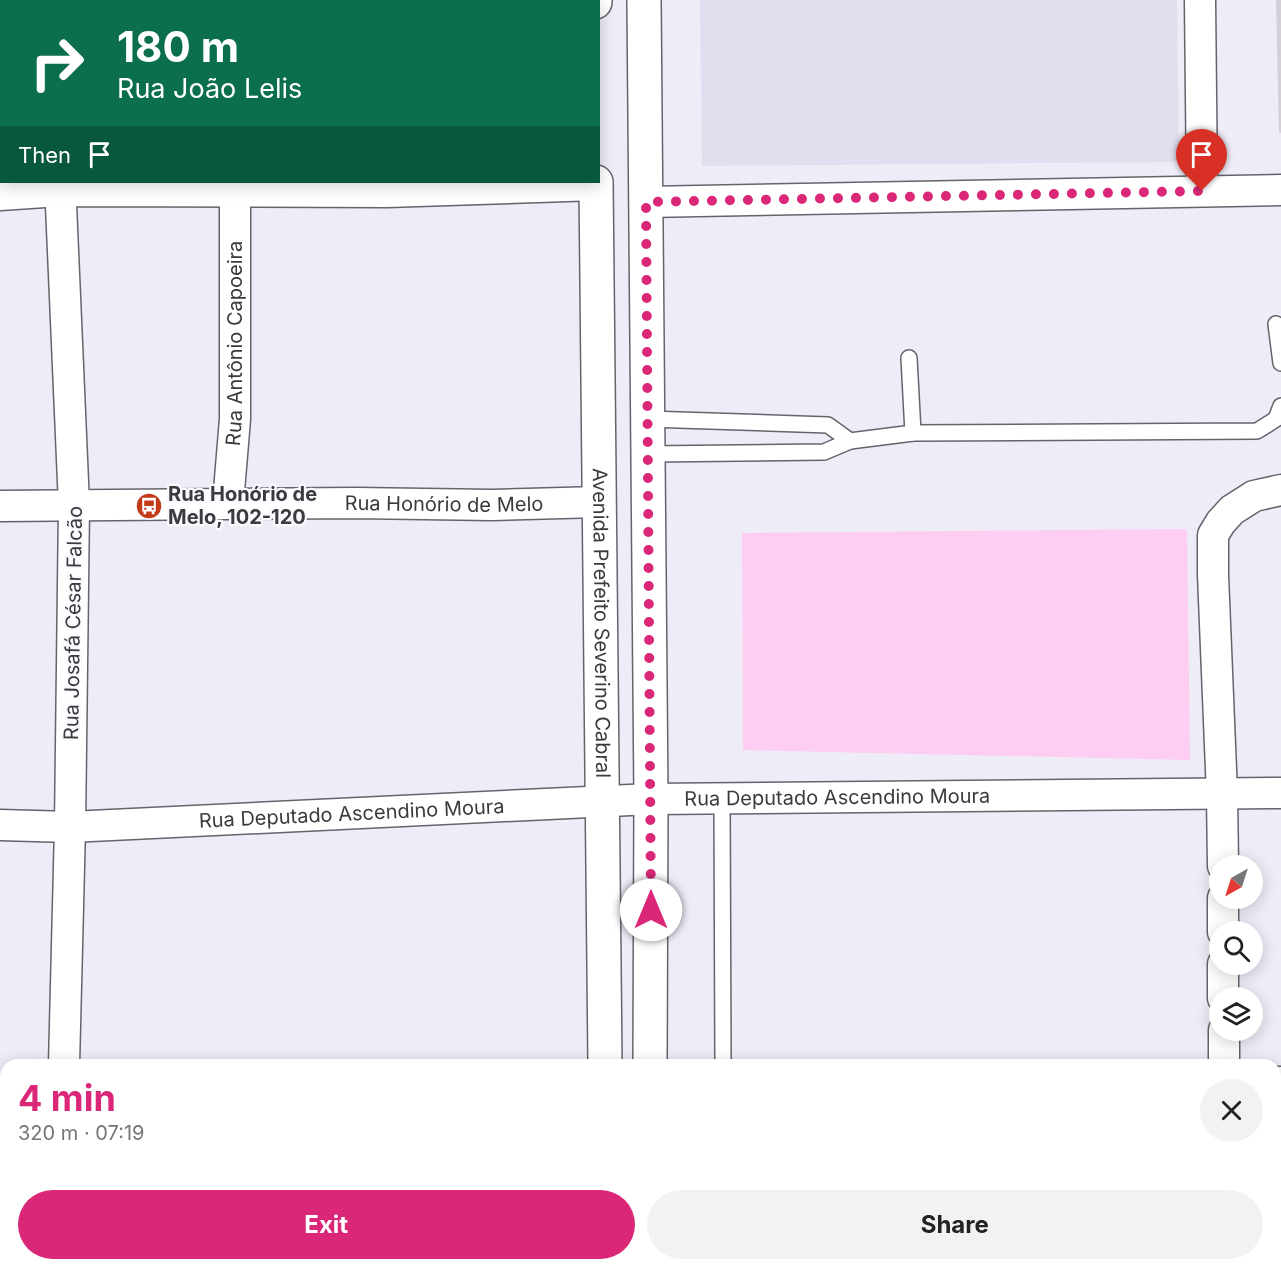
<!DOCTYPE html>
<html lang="en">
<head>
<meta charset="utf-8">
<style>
	:root { --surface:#fff; --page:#f2f2f2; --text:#222; --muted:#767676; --accent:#db2777 }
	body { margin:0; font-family:Inter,sans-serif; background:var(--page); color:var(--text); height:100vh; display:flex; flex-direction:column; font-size:22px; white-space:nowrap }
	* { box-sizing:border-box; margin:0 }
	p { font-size:20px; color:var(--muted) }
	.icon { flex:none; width:33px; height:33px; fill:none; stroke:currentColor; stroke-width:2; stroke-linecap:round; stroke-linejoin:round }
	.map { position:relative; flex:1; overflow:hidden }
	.side { position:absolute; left:0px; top:1059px; width:1281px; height:212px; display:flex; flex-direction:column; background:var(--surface); border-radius:18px 18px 0 0; box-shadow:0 3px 15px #0003 }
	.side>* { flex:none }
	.banner { position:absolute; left:0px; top:0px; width:600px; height:183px; box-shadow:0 3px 15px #0003; background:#0b6e4f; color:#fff; overflow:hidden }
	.needle { width:39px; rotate:219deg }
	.buttons { position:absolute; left:1209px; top:855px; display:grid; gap:12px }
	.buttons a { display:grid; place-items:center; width:54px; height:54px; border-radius:50%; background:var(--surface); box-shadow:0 3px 15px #0003; font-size:30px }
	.pin { position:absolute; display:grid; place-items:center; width:51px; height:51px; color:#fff; margin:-62px -26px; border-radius:50% 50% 50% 0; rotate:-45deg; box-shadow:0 0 6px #0007 }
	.pin .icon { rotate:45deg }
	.me { position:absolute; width:66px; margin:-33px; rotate:0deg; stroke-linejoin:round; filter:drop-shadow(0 0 4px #0008) }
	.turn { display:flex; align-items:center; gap:21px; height:126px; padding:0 18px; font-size:27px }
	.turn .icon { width:78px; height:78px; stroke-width:2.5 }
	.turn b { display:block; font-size:42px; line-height:51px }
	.then { display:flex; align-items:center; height:57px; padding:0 18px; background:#0003; gap:12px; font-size:22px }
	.round { display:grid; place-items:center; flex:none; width:63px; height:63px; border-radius:32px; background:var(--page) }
	.headline { display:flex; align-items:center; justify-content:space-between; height:102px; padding:0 18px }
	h1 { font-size:36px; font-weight:700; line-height:45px; color:var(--accent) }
	.button { display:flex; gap:12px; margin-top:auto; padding:12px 18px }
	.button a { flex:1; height:69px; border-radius:36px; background:var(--accent); color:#fff; font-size:24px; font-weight:700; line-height:69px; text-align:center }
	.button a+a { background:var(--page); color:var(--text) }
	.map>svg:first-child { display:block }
</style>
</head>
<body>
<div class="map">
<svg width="1281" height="1270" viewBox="0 0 1281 1270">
	<rect width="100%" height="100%" fill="#eeecf7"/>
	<polygon fill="#e1dfef" points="700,0 1177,0 1179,162 702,166"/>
	<polygon fill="#fdcdf2" points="1187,529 1190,760 743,750 742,533"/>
	<polygon fill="#d4ced7" points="1276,0 1281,0 1281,133 1279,133"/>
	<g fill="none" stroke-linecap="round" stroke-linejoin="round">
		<defs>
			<g id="service">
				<polyline points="1276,324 1281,363"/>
				<polyline points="909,358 913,433"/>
				<polyline points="648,419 828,425 850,441"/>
				<polyline points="648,454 824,452 850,441 913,433 1257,431 1276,419 1281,406"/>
				<polyline points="722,798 723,1065"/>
			</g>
			<g id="minor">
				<polyline points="1200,0 1202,191"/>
				<polyline points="63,2 63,0"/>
				<polyline points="248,2 248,0"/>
				<polyline points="60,182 74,505 70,827 64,1065"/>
				<polyline points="0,195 60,191 387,192 597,185"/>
				<polyline points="646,202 1281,190"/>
				<path id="s1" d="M228 503 235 419V182"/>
				<path id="s2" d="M0 506 356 503 492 505 599 502"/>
				<path id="s3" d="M0 825 70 827 651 799 1281 793"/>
				<polyline points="1223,866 1222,794 1213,575 1213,535 1221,522 1232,510 1254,496 1281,490"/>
				<polyline points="1223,898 1223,932"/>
				<polyline points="1223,964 1223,998"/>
				<polyline points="1224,1030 1224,1065"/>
				<polyline points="1275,1082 1281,1082"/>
				<polyline points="0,1127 6,1128"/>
				<polyline points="62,1264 63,1270"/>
				<polyline points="1222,1270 1222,1264"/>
			</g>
			<g id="primary">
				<polyline points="595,0 595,2"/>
				<polyline points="644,0 651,799 650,1065"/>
				<path id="s4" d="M596 182C600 476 604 770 605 1065"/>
				<polyline points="607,1264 607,1270"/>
				<polyline points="651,1264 651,1270"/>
			</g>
		</defs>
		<use href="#service" stroke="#65636c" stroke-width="18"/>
		<use href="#minor" stroke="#65636c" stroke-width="33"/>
		<use href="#primary" stroke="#65636c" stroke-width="36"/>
		<use href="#service" stroke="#fff" stroke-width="15"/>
		<use href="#minor" stroke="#fff" stroke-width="30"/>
		<use href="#primary" stroke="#fff" stroke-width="33"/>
	</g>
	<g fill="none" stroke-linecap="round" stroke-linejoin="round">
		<polyline stroke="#db2777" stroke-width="10" stroke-dasharray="0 18" points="651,910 646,202 1202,191"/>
	</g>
	<defs>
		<symbol id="bus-disc" viewBox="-11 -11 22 22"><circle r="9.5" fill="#c43a16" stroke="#fbfbff"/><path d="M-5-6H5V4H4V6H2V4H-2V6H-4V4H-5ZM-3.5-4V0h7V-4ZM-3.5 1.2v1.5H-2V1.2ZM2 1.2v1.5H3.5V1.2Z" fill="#fff"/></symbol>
	</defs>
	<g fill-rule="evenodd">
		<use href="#bus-disc" x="134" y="491" width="30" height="30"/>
	</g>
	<g text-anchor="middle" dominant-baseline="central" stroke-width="4.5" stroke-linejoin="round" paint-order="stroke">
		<g font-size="20" fill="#3b3b3f" stroke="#fbfbff">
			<text stroke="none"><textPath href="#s1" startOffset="160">Rua Antônio Capoeira</textPath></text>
			<text stroke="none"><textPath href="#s2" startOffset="444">Rua Honório de Melo</textPath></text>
			<text transform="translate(73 623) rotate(-89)">Rua Josafá César Falcão</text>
			<text stroke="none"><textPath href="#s4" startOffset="441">Avenida Prefeito Severino Cabral</textPath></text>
			<text stroke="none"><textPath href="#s3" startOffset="838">Rua Deputado Ascendino Moura</textPath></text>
			<text stroke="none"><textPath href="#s3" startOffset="352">Rua Deputado Ascendino Moura</textPath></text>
		</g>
		<g font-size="20" font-weight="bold" fill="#3b3b3f" stroke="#fbfbff" text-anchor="start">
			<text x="168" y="494">Rua Honório de<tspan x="168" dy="23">Melo, 102-120</tspan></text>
		</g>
	</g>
</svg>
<div class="buttons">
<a><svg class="needle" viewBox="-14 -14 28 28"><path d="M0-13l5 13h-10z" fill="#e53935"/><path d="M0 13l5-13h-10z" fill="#767676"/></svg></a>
<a><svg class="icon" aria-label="search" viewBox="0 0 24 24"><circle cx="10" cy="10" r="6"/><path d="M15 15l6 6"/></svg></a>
<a><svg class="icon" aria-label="layers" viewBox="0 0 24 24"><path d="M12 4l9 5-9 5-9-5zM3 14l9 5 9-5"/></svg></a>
</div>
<div class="pin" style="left:1202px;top:191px;background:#d93025"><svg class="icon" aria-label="arrive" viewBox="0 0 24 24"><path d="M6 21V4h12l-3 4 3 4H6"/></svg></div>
<svg class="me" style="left:651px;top:910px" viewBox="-20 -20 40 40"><circle r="19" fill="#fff"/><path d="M0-13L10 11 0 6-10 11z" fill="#db2777"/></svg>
<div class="banner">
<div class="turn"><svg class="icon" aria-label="right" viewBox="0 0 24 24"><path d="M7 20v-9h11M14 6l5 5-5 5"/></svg><div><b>180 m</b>Rua João Lelis</div></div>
<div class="then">Then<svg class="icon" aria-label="arrive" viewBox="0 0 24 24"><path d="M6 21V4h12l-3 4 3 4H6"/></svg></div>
</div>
<section class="side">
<div class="headline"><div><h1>4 min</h1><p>320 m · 07:19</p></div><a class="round"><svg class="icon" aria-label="close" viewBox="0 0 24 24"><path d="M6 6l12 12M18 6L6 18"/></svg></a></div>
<div class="button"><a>Exit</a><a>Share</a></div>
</section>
</div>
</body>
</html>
